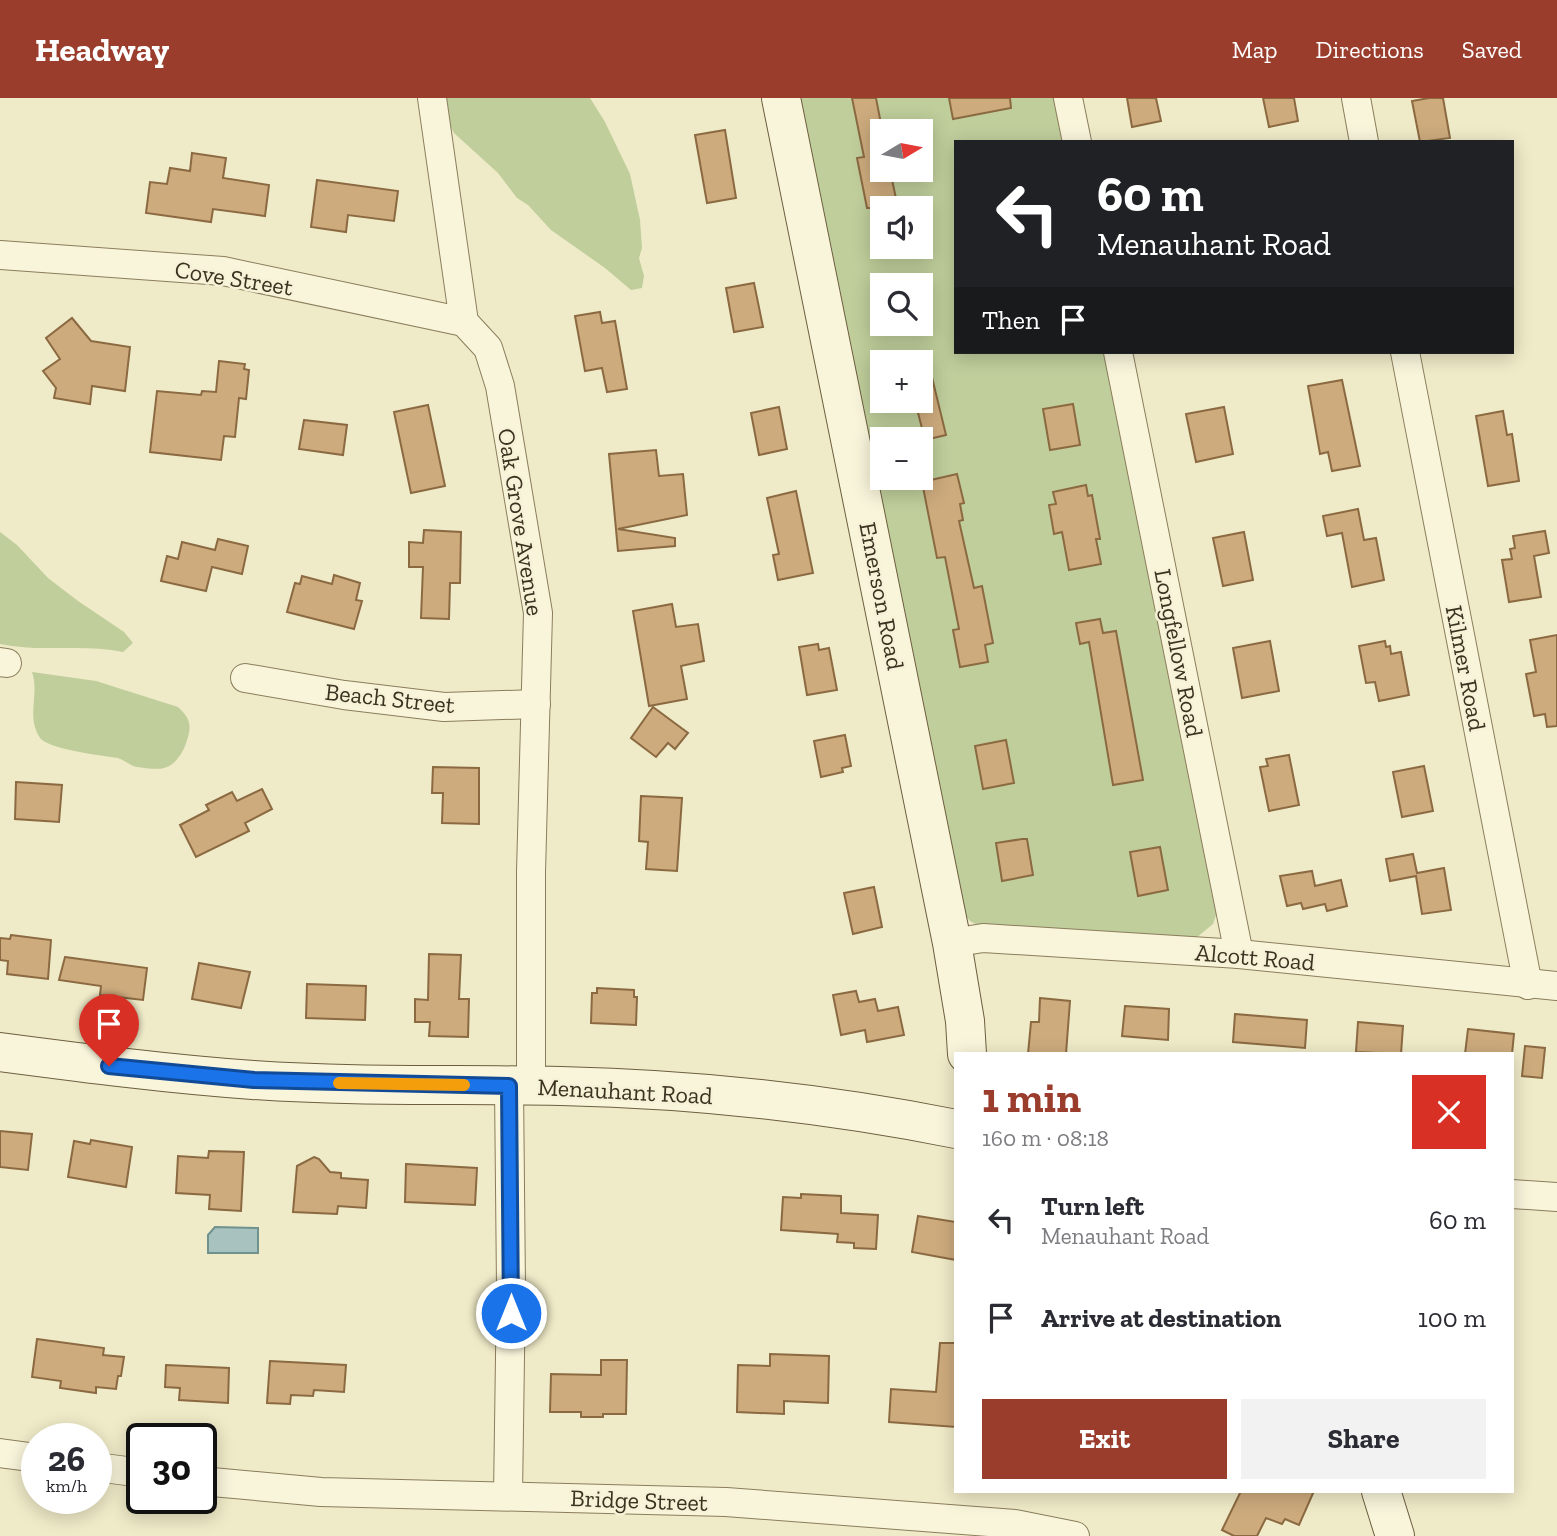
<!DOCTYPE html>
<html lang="en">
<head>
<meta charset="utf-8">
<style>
	:root { --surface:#fff; --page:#f2f2f3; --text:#2b2b33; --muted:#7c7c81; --accent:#9b3d2c }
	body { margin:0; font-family:"Zilla Slab",serif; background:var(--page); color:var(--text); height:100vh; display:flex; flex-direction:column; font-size:26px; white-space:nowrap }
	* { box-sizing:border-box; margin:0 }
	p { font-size:23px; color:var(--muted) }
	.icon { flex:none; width:38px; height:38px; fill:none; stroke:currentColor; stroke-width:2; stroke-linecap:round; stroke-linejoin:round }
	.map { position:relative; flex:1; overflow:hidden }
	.sheet { position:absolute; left:954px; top:954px; width:560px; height:441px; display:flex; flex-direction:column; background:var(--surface); border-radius:0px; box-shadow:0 4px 18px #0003 }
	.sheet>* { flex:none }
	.hud { position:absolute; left:954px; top:42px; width:560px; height:214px; border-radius:0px; box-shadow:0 4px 18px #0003; background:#202124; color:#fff; overflow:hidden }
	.needle { width:46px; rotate:80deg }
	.tools { position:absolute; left:870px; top:21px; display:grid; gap:14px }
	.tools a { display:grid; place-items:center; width:63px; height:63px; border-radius:0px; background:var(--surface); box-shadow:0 4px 18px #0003; font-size:35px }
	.speed { position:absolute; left:21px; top:1325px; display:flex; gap:14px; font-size:35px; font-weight:700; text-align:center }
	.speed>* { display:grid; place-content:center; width:91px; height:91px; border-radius:50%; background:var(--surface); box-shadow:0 4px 18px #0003; line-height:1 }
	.speed small { font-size:18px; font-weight:400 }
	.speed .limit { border:4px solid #111; border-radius:10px; background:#fff; color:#111 }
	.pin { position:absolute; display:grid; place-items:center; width:60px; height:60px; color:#fff; margin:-72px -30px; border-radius:50% 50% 50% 0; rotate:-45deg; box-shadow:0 0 7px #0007 }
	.pin .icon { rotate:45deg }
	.me { position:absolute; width:77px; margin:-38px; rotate:0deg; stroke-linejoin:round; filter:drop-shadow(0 0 5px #0008) }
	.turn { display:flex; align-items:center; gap:24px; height:147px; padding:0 28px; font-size:32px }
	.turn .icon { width:91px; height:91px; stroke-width:2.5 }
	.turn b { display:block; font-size:49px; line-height:60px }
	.then { display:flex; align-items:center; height:66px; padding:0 28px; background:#0003; gap:14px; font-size:26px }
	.round { display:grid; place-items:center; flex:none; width:74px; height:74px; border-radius:0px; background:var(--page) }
	.head { display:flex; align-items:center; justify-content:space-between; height:119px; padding:0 28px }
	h1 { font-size:42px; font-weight:800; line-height:52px; color:var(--accent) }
	.primary-button { display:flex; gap:14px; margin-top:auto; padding:14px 28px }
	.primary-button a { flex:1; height:80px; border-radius:0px; background:var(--accent); color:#fff; font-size:28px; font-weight:800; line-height:80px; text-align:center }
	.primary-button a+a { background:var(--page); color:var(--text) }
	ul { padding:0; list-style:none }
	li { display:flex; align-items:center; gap:21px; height:98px; padding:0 28px }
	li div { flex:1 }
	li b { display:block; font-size:26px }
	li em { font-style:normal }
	header { display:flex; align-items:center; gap:42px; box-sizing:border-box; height:98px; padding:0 35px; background:var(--accent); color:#fff }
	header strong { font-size:33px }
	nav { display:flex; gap:38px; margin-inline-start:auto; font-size:24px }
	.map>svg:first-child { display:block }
</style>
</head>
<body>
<header>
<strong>Headway</strong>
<nav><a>Map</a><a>Directions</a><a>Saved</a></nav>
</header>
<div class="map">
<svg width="1557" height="1438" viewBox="0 0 1557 1438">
	<rect width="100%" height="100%" fill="#efeac7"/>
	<g fill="#bfce9b" fill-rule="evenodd">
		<polygon points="436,0 590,0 605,24 630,76 640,122 642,150 639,160 644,178 642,190 631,192 605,170 551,132 528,107 517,100 498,75 454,35"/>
		<path d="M794 0H1055L1064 44H956V254H1106L1217 814 1213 826 1196 840 979 828 970 823 963 815ZM882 33H920V72H882ZM882 110H920V149H882ZM882 187H920V226H882ZM882 264H920V303H882ZM882 341H920V380H882Z"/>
		<path d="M0 434 17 447 48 480 78 503 124 534 133 545 123 554C82 545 41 555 0 546Z"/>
		<path d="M32 574 96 583 178 609C190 620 192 627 187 642 184 653 176 667 164 670 157 672 145 670 137 669 130 668 125 662 118 660 103 658 50 651 41 641 25 620 40 596 32 574Z"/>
	</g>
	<polygon fill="#a8c3bf" stroke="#6f928f" stroke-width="2" points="215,1129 258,1130 258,1155 208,1155 208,1137"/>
	<g fill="#cdab7d" stroke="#8b6a42" stroke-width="2">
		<polygon points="852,0 876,0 882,31 882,72 890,72 898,110 867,110 857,60 864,59"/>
		<polygon points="949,0 1010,0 1011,10 953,21"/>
		<polygon points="1127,0 1156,0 1161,23 1132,29"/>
		<polygon points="1263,0 1294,0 1298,23 1269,29"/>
		<polygon points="1429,0 1443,0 1450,40 1420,44 1412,3"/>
		<polygon points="725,32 736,100 707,105 695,37"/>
		<polygon points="192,55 226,60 223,80 269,87 265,118 213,111 211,124 146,115 150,84 167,86 170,70 190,73"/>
		<polygon points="317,82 398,93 394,123 348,117 346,134 311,129"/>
		<polygon points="754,185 763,229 734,234 726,190"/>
		<polygon points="600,214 602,225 615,223 627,291 607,294 602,270 585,273 575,218"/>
		<polygon points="72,220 91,243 130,249 125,293 92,288 90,306 54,300 56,290 43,273 60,261 46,240"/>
		<polygon points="219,263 245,266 244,271 249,272 246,301 239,300 235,339 224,338 221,362 150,354 157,293 201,297 202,293 216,294"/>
		<polygon points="928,263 946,337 925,342 915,303 920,303 920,264"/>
		<polygon points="1342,282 1360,368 1332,373 1328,354 1320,356 1308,288"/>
		<polygon points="1073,306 1080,347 1050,352 1043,311"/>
		<polygon points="428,307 445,388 411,395 394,314"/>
		<polygon points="779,309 787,351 759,357 751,315"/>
		<polygon points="1224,309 1233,356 1196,364 1186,316"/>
		<polygon points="1503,313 1507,337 1512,336 1519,383 1488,388 1476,318"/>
		<polygon points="304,322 347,327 343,357 299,351"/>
		<polygon points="656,352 659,378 683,376 687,417 618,431 675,440 675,448 618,453 609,356"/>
		<polygon points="957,376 964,405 960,406 963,422 959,423 974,490 982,488 993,545 985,547 988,564 960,569 953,532 959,531 945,459 937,460 922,384"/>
		<polygon points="1086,387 1088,398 1092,397 1100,441 1096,441 1101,466 1069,472 1062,434 1054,436 1049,407 1056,406 1053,394"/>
		<polygon points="796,393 813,475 778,482 773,457 779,456 767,400"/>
		<polygon points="1358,411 1364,442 1376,440 1384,482 1352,489 1342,435 1327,438 1323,418"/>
		<polygon points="424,432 461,434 460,485 450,485 449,521 421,520 423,469 409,469 409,444 423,445"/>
		<polygon points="1545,433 1549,455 1534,458 1541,499 1509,504 1502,462 1512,461 1510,451 1515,450 1513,438"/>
		<polygon points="1244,434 1253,482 1223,488 1213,440"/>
		<polygon points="218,441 248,448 242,476 212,469 206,493 161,483 167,458 178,461 182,444 215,452"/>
		<polygon points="334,477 360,485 356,502 362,503 354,531 287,514 295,485 300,486 302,478 332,486"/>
		<polygon points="672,506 676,529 698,526 704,563 681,568 687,601 649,608 633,513"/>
		<polygon points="1100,521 1103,535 1116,533 1143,682 1113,687 1089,544 1080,546 1076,525"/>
		<polygon points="1557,537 1557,628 1547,629 1545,616 1534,618 1526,576 1536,574 1530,542"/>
		<polygon points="1270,543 1279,593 1242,600 1233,550"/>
		<polygon points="1385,543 1386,549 1390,548 1391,556 1401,554 1409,597 1379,603 1375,584 1366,585 1359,548"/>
		<polygon points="818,546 819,552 829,550 837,592 807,597 799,549"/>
		<polygon points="653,609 688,635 675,651 668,645 656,659 631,640"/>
		<polygon points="845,637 851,668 842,670 843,674 821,679 814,643"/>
		<polygon points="1006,642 1014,685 983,691 975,648"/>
		<polygon points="1289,657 1299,707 1269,713 1260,669 1268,668 1266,661"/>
		<polygon points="1424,668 1433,713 1402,719 1393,674"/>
		<polygon points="433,669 479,670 479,726 442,725 443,695 432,695"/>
		<polygon points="16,684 62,687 59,724 15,721"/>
		<polygon points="262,691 272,711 245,725 249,733 196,759 180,727 209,712 206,707 232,694 237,703"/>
		<polygon points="641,698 682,700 677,773 646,771 648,744 639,743"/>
		<polygon points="1022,741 1027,741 1033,777 1002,783 996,745"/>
		<polygon points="1160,749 1168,792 1138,798 1130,754"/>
		<polygon points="1413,756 1417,775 1444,770 1451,812 1422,816 1416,778 1390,783 1386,761"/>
		<polygon points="1312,773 1315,788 1341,782 1347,808 1327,813 1325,806 1303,811 1301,805 1287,808 1280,778"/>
		<polygon points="874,789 882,829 853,836 844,795"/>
		<polygon points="11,837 51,842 48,881 7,876 8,863 0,862 0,840 10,841"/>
		<polygon points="429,856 461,857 459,901 469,901 468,939 429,938 430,924 415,924 415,901 428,902"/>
		<polygon points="65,859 147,870 143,902 100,897 101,888 59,882"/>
		<polygon points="199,865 250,874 241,910 192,901"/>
		<polygon points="307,886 366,888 365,922 306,920"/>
		<polygon points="597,890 634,892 634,899 637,899 636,927 591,925 592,895 597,895"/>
		<polygon points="856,893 859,904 875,901 878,913 898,909 904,937 867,944 865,932 841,937 833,897"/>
		<polygon points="1040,900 1070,903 1066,956 1028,956 1031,924 1039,924"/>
		<polygon points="1125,908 1169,911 1168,942 1122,938"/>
		<polygon points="1235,916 1307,922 1305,950 1233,944"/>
		<polygon points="1358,924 1403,928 1401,956 1356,954"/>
		<polygon points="1468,931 1514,936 1512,956 1465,956"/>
		<polygon points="1525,948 1545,950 1542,980 1522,978"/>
		<polygon points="0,1033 32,1036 28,1072 0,1069"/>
		<polygon points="91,1042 132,1049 126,1089 68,1079 74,1043 90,1046"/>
		<polygon points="209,1053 244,1054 241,1113 209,1111 210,1097 176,1095 178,1058 208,1060"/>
		<polygon points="314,1059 319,1061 330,1074 341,1075 341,1080 368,1082 366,1110 338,1108 337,1116 293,1114 297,1068"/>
		<polygon points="406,1066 477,1070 475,1107 405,1104"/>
		<polygon points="801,1096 841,1098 841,1115 878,1117 876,1151 854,1150 854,1145 837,1144 838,1136 781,1132 783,1099 801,1100"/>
		<polygon points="918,1118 956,1124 956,1162 912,1154"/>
		<polygon points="37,1241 104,1250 103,1257 124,1259 121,1278 118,1278 116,1291 96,1289 96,1295 60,1290 61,1283 32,1279"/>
		<polygon points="940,1245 956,1245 956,1329 889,1324 891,1291 936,1294"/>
		<polygon points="770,1256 829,1258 828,1305 784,1303 784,1316 737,1314 738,1267 770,1268"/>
		<polygon points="601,1262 627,1262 626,1316 603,1316 603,1319 581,1319 581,1314 550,1314 551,1276 601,1277"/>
		<polygon points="270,1263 346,1267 344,1294 314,1292 313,1298 291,1297 290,1306 267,1305"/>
		<polygon points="166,1267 229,1270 228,1305 179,1302 180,1290 165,1289"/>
		<polygon points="1241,1393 1314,1393 1299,1427 1285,1421 1282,1426 1266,1420 1257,1438 1234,1438 1222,1432"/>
	</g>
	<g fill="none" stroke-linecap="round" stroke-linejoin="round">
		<defs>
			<g id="street">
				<polyline points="432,0 464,224 488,250 500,288 538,515 531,774 531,988"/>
				<polyline points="1068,0 1077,44"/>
				<polyline points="1356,0 1364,44"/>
				<polyline points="0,157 223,173 464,224"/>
				<polyline points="1118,254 1239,856"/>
				<polyline points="1405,254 1528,887"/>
				<polyline points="0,564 7,565"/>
				<polyline points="245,580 344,597 444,609 536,606"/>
				<polyline points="952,845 983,840 1239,856 1557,888"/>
				<polyline points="1512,1096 1557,1099"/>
				<polyline points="0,1355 37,1360"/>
				<polyline points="96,1369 142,1375"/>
				<polyline points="201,1383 321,1394 726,1404 1015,1426 1075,1438"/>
				<polyline points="508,1398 511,1189 509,988"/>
			</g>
			<g id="secondary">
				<polyline points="781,0 952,845 965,923 967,956"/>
				<path d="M0 954C84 965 168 976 253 982 355 989 458 986 561 988 693 991 826 1005 956 1031"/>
				<polyline points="1381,1393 1395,1438"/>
			</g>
		</defs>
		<use href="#street" stroke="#8b7d5c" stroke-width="30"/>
		<use href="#secondary" stroke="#6d5e3f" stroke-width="40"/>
		<use href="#street" stroke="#f9f5db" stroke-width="28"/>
		<use href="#secondary" stroke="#f9f5db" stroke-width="38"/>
	</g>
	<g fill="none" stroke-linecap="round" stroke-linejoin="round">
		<defs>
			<polyline id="route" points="109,968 254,982 509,988 511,1215"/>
		</defs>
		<use href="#route" stroke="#114b97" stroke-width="18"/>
		<use href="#route" stroke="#1a73e8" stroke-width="12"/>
		<polyline stroke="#f59e0b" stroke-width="12" points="339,985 464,987"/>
	</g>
	<g text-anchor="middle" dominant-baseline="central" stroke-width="5" stroke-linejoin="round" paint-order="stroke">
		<g font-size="24" fill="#3b3220" stroke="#f6f2d7">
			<text transform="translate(234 180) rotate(9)">Cove Street</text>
			<text transform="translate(521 424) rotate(81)">Oak Grove Avenue</text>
			<text transform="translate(882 498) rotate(79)">Emerson Road</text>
			<text transform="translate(1179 555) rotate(79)">Longfellow Road</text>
			<text transform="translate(1466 570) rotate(79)">Kilmer Road</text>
			<text transform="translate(390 600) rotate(6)">Beach Street</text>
			<text transform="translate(1255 859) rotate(5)">Alcott Road</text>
			<text transform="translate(625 993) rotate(3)">Menauhant Road</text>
			<text transform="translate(639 1402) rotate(2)">Bridge Street</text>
		</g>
	</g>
</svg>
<div class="tools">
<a><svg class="needle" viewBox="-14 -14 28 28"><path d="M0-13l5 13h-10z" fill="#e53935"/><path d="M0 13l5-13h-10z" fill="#7c7c81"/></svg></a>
<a><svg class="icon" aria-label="sound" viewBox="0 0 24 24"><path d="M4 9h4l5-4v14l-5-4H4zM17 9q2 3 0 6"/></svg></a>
<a><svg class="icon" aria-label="search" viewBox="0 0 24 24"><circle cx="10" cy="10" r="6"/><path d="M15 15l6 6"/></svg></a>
<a>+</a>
<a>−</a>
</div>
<div class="speed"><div>26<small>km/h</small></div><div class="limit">30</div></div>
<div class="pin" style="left:109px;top:968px;background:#d93025"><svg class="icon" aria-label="arrive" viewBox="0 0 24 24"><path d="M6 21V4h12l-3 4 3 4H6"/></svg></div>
<svg class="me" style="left:511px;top:1215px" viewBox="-20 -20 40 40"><circle r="17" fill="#1a73e8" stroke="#fff" stroke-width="3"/><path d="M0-11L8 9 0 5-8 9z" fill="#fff"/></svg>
<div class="hud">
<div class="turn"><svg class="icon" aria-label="left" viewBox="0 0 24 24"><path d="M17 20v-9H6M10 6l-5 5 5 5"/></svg><div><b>60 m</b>Menauhant Road</div></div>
<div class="then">Then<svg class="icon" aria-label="arrive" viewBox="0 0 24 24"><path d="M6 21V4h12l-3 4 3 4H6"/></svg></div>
</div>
<section class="sheet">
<div class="head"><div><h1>1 min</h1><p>160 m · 08:18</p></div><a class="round" style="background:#d93025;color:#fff"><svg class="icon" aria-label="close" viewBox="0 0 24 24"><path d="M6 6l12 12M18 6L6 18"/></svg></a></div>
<ul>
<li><svg class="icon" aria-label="left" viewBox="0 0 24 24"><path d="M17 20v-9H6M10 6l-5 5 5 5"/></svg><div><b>Turn left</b><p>Menauhant Road</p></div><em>60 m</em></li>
<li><svg class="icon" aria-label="arrive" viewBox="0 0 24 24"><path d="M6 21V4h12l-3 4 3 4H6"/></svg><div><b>Arrive at destination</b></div><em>100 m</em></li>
</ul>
<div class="primary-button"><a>Exit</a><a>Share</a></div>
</section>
</div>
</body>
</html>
